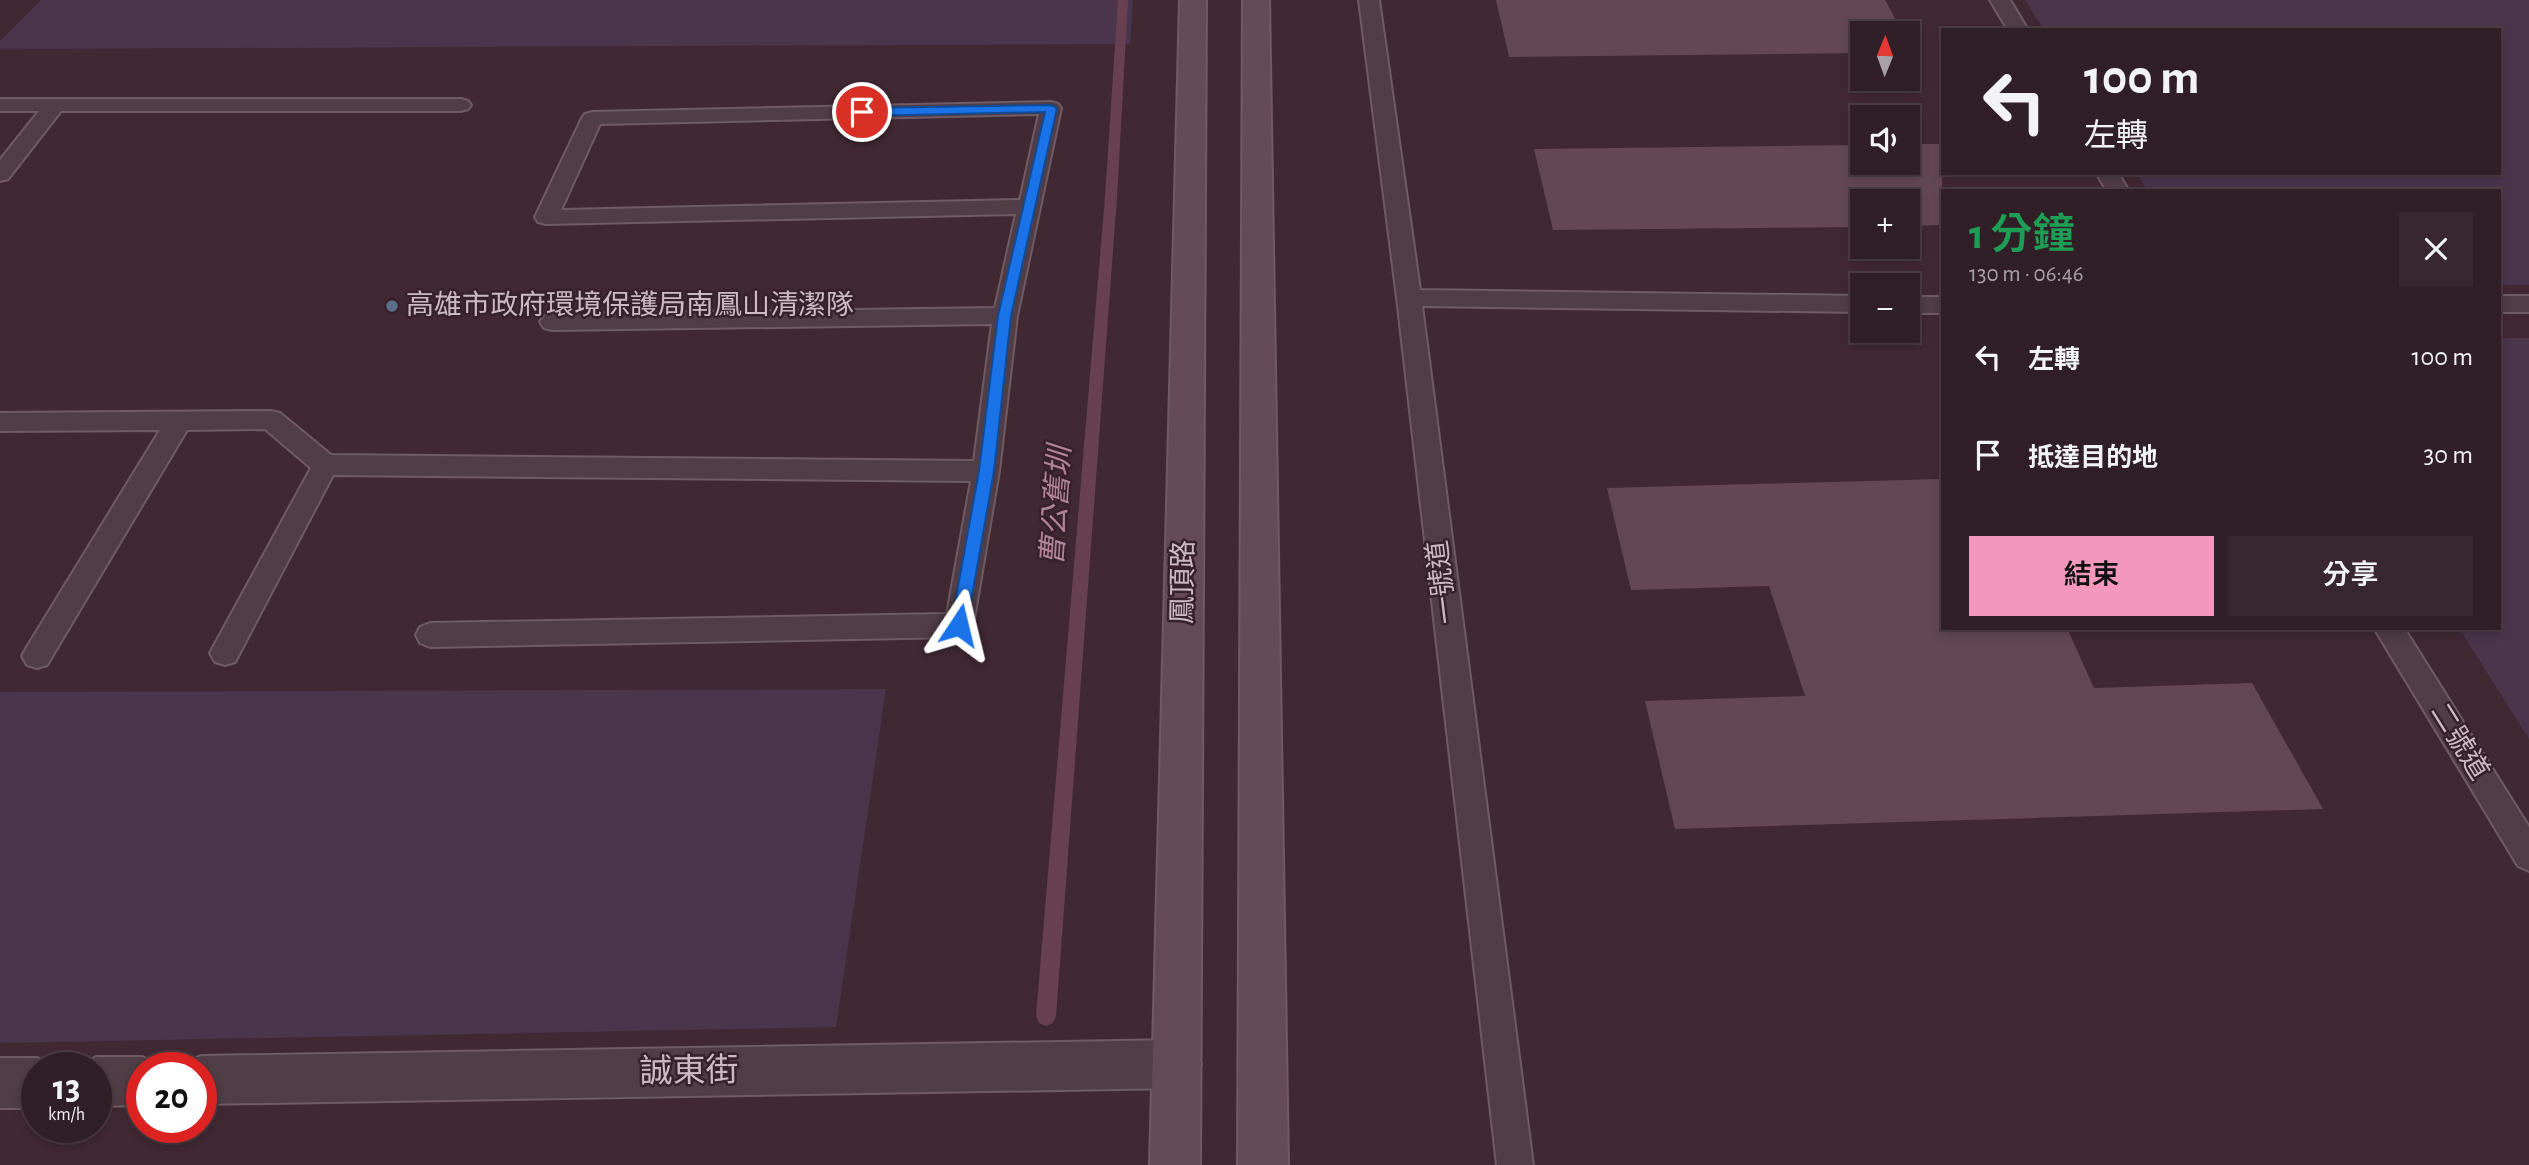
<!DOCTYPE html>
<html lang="zh-TW">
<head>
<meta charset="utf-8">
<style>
	:root { --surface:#311f27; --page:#39272f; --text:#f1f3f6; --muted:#a8a2a7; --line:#4c3d44; --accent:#f397bd }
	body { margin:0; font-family:"Alegreya Sans","Noto Sans TC",sans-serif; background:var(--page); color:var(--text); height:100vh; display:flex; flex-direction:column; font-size:26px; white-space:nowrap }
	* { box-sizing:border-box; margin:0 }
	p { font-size:23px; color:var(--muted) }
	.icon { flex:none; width:38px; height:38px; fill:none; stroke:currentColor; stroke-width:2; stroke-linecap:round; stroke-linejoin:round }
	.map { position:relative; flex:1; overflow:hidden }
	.sheet { position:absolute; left:1941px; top:189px; width:560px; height:441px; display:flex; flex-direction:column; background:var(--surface); border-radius:0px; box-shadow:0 4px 10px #0003,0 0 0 2px var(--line) }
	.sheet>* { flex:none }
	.top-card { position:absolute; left:1941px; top:28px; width:560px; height:147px; border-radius:0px; box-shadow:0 4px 10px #0003,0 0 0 2px var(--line); background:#311f27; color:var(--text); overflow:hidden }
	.needle { width:46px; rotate:1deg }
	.tools { position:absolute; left:1850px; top:21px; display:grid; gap:14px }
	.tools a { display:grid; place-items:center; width:70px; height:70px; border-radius:0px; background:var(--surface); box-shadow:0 4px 10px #0003,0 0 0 2px var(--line); font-size:35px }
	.speed { position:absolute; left:21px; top:1052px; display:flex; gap:14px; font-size:35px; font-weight:700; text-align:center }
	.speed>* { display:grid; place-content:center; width:91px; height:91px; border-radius:50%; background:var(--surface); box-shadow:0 4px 10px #0003,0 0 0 2px var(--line); line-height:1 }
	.speed small { font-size:18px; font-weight:400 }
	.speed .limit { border:10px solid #d22; background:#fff; color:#111 }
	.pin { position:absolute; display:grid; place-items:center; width:60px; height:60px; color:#fff; margin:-30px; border:4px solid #fff; border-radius:50%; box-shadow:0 2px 7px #0007 }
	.me { position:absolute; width:77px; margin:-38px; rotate:10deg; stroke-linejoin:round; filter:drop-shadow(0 0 5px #0008) }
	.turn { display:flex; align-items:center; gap:24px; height:147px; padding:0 28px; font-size:32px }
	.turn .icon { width:91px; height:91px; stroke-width:2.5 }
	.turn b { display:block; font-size:49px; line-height:60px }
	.round { display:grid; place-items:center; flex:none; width:74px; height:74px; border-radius:0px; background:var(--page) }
	.overview { display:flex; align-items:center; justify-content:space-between; height:119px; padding:0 28px }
	h1 { font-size:42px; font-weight:600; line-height:52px; color:#1e9e55 }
	.primary-button { display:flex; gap:14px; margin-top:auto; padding:14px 28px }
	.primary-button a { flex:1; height:80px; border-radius:0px; background:var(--accent); color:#111; font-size:28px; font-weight:600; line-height:80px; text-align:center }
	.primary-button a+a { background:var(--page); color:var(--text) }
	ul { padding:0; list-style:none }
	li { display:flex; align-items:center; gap:21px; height:98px; padding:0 28px }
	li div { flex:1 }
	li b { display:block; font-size:26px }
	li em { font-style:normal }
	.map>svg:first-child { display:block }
</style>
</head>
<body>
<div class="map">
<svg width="2529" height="1165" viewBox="0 0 2529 1165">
	<rect width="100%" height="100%" fill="#412934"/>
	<g fill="#4a354d">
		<polygon points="41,0 1133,0 1130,44 0,49 0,41"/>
		<polygon points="2025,0 2529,0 2529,285 2499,285 2499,191 2148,191 2136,173 2499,173 2499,30 2044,30"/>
		<polygon points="2499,338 2529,338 2529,739 2459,628 2499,628"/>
		<polygon points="886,689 836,1027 0,1043 0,692"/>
	</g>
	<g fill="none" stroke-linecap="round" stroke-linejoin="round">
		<polygon fill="#694052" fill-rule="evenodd" points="1118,0 1128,0 1117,197 1056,1016 1053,1023 1046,1026 1039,1023 1036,1016 1105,197"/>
	</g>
	<g fill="#634854">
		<polygon points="1496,0 1885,0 1903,33 1862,33 1862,53 1509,57"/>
		<polygon points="1908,144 1942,144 1942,225 1908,226 1908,201 1862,201 1862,227 1553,230 1534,149 1862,145 1862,163 1908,163"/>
		<polygon points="1942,479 1942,628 2067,628 2094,688 2252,683 2323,809 1675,829 1645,701 1805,696 1769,586 1631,590 1607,488"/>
	</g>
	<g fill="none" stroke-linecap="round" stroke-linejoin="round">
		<defs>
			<g id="lane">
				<polygon points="1359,0 1379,0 1420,290 1862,296 1862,312 1422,306 1533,1165 1497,1165 1397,298"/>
				<polygon points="1990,0 2010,0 2028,30 2008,30"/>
				<polygon points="0,99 461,99 468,101 471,105 468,109 461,111 61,111 8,179 0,181 0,160 39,111 0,111"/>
				<path d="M1051 102 1058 104 1061 108 1017 316 999 471 973 625 969 633 959 637 430 647 420 643 416 635 420 627 430 623 947 614 971 481 333 475 235 662 225 665 215 662 210 653 311 468 265 429 187 430 47 665 37 668 27 665 22 656 27 647 160 430 0 431V413L271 411 280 413 331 455 974 461 992 324 552 330 544 328 540 322 544 316 552 314 995 308 1016 214 546 224 538 222 535 217 582 118 585 114 592 112ZM1039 114 1020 200 561 210 600 124Z"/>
				<polygon points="2096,173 2118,173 2129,191 2107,191"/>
				<rect x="2499" y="296" width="30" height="16"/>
				<rect x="1908" y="297" width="34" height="16"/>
				<polygon points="2374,628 2404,628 2529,827 2529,871 2518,866"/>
			</g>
			<g id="street">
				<polygon points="1177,1040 1194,1047 1201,1064 1194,1081 1177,1088 201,1104 201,1068 182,1068 184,1063 201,1056"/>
				<polygon points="96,1057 142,1057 159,1064 161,1068 142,1068 142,1105 96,1106 96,1068 78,1068"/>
				<polygon points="0,1058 37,1058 54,1066 37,1068 37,1108 0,1108"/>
			</g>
			<g id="secondary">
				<polygon points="1180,0 1206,0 1200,1165 1150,1165"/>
				<polygon points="1243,0 1269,0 1288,1165 1238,1165"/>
			</g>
		</defs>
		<use href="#lane" stroke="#6f5b64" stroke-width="4"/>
		<use href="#street" stroke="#6f5b64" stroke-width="4"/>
		<use href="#secondary" stroke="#6f5b64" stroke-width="4"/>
		<use href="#lane" fill="#513d46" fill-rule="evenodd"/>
		<use href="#street" fill="#513d46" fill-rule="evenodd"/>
		<use href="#secondary" fill="#644b55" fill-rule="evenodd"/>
	</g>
	<polygon fill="#1a73e8" stroke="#114b97" stroke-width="2" points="1051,105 1057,108 1011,316 994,471 967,625 965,630 954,630 951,625 979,471 998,316 1045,112 862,116 856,112 862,108"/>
	<circle fill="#5c6f8a" stroke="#37212b" stroke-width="2.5" cx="392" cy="306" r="7"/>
	<g text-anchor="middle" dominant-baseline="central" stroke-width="5" stroke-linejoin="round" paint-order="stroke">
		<g font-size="28" fill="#cbbac1" stroke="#37212b" text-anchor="start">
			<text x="406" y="306">高雄市政府環境保護局南鳳山清潔隊</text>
		</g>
		<g font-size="28" fill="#cbbac1" stroke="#37212b">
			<text transform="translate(1184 582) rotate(-89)">鳳頂路</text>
			<text transform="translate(1443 582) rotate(-97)">一號道</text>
			<text transform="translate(2459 742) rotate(58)">二號道</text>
		</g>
		<g font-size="30" font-style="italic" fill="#b18398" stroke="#37212b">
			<text transform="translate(1057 506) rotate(-86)">曹公舊圳</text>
		</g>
		<g font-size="33" fill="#cbbac1" stroke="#37212b">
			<text transform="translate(689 1072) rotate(-1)">誠東街</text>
		</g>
	</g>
</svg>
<div class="tools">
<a><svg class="needle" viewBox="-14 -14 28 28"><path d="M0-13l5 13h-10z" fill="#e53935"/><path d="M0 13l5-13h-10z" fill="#a8a2a7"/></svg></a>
<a><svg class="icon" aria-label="sound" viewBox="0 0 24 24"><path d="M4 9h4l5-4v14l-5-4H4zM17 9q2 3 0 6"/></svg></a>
<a>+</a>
<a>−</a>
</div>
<div class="speed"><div>13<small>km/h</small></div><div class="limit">20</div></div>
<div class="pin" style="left:862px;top:112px;background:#d93025"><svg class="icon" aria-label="arrive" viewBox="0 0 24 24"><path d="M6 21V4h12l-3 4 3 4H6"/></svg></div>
<svg class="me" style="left:959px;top:625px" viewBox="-20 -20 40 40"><path d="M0-17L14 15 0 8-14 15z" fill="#1a73e8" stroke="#fff" stroke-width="4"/></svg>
<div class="top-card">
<div class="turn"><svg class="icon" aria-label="left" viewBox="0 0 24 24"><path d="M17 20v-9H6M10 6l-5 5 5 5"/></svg><div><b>100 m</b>左轉</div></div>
</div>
<section class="sheet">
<div class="overview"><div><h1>1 分鐘</h1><p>130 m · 06:46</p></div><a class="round"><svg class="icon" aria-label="close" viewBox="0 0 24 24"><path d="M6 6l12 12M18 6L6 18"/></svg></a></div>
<ul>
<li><svg class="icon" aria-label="left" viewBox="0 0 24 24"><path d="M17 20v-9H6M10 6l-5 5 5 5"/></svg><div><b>左轉</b></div><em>100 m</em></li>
<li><svg class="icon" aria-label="arrive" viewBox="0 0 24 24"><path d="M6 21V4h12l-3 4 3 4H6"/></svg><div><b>抵達目的地</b></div><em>30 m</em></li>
</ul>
<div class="primary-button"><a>結束</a><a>分享</a></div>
</section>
</div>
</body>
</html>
